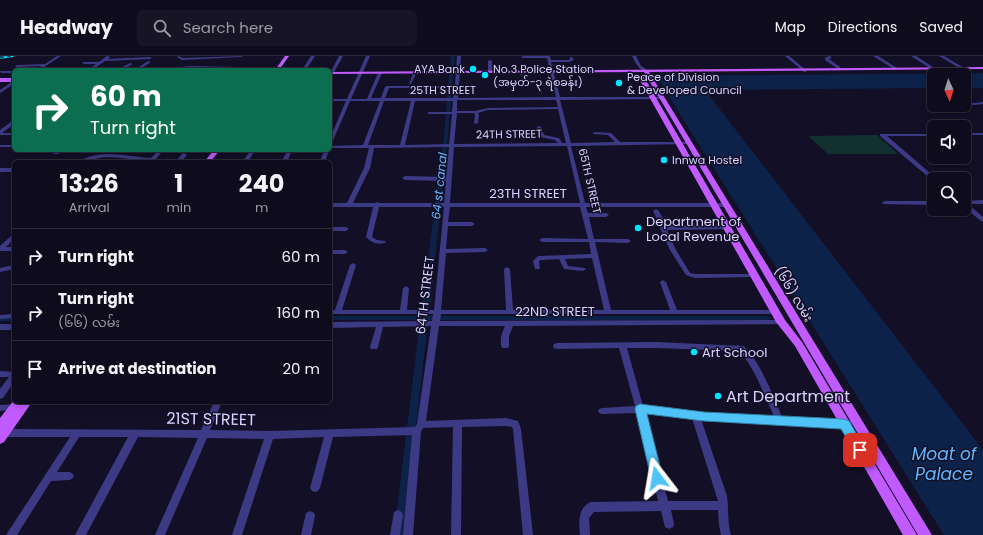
<!DOCTYPE html>
<html lang="en">
<head>
<meta charset="utf-8">
<style>
	:root { --surface:#0e0b1c; --page:#171425; --text:#f1f3f6; --muted:#9b9ba3; --line:#2e2b3b }
	body { margin:0; font-family:Poppins,"Noto Sans Myanmar",sans-serif; background:var(--page); color:var(--text); height:100vh; display:flex; flex-direction:column; font-size:15px; white-space:nowrap }
	* { box-sizing:border-box; margin:0 }
	p { font-size:13px; color:var(--muted) }
	.icon { flex:none; width:22px; height:22px; fill:none; stroke:currentColor; stroke-width:2; stroke-linecap:round; stroke-linejoin:round }
	.map { position:relative; flex:1; overflow:hidden }
	.panel { position:absolute; left:12px; top:104px; width:320px; height:244px; display:flex; flex-direction:column; background:var(--surface); border-radius:6px; box-shadow:0 2px 10px #0003,0 0 0 1px var(--line) }
	.panel>* { flex:none }
	.hud { position:absolute; left:12px; top:12px; width:320px; height:84px; border-radius:6px; box-shadow:0 2px 10px #0003,0 0 0 1px var(--line); background:#0b6e4f; color:#fff; overflow:hidden }
	.needle { width:26px; rotate:176deg }
	.fabs { position:absolute; left:927px; top:12px; display:grid; gap:8px }
	.fabs a { display:grid; place-items:center; width:44px; height:44px; border-radius:6px; background:var(--surface); box-shadow:0 2px 10px #0003,0 0 0 1px var(--line); font-size:20px }
	.pin { position:absolute; display:grid; place-items:center; width:34px; height:34px; color:#fff; margin:-17px; border-radius:8px; box-shadow:0 2px 6px #0006 }
	.me { position:absolute; width:44px; margin:-22px; rotate:346deg; stroke-linejoin:round; filter:drop-shadow(0 0 3px #0008) }
	.turn { display:flex; align-items:center; gap:14px; height:84px; padding:0 12px; font-size:18px }
	.turn .icon { width:52px; height:52px; stroke-width:2.5 }
	.turn b { display:block; font-size:28px; line-height:34px }
	.eta { display:flex; justify-content:space-evenly; align-items:center; height:68px; text-align:center }
	.eta b { font-size:24px; font-weight:700; line-height:28px }
	ul { padding:0; list-style:none }
	li { display:flex; align-items:center; gap:12px; height:56px; padding:0 12px; border-top:1px solid var(--line) }
	li div { flex:1 }
	li b { display:block; font-size:15px }
	li em { font-style:normal }
	header { display:flex; align-items:center; gap:24px; box-sizing:border-box; height:56px; padding:0 20px; background:var(--surface); border-bottom:1px solid var(--line) }
	header strong { font-size:19px }
	nav { display:flex; gap:22px; margin-inline-start:auto; font-size:14px }
	.search { width:280px; height:36px; background:var(--page); display:flex; align-items:center; gap:10px; box-sizing:border-box; padding:0 14px; border-radius:6px; color:var(--muted); font-size:15px }
	.map>svg:first-child { display:block }
</style>
</head>
<body>
<header>
<strong>Headway</strong>
<div class="search"><svg class="icon" aria-label="search" viewBox="0 0 24 24"><circle cx="10" cy="10" r="6"/><path d="M15 15l6 6"/></svg>Search here</div>
<nav><a>Map</a><a>Directions</a><a>Saved</a></nav>
</header>
<div class="map">
<svg width="983" height="479" viewBox="0 0 983 479">
	<rect width="100%" height="100%" fill="#130f26"/>
	<polygon fill="#12302f" points="877,79 898,98 828,98 808,80"/>
	<polygon fill="#0c2248" points="983,17 983,32 964,32 964,19 934,19 934,32 705,34 983,394 983,479 944,479 656,20"/>
	<g fill="none" stroke-linecap="round" stroke-linejoin="round">
		<g fill="#0c2248" fill-rule="evenodd">
			<polygon points="0,0 3,0 1,1"/>
			<polygon points="451,0 455,0 448,79 429,260 767,260 771,262 767,264 428,264 404,479 394,479 420,264 330,264 330,260 421,260 444,79"/>
			<rect x="0" y="261" width="14" height="4"/>
		</g>
		<g fill="#3d3a85" fill-rule="evenodd">
			<polygon points="57,0 61,0 41,13 39,12 41,10 17,11 15,10 17,9 45,8"/>
			<polygon points="107,0 110,1 108,3 150,1 152,2 150,3 105,5 92,14 88,14 96,8 84,8 82,7 84,6 99,6"/>
			<polygon points="179,0 183,2 243,0 241,1 182,4 177,1"/>
			<polygon points="311,0 315,0 306,14 302,14"/>
			<polygon points="339,0 343,0 332,20 330,21 330,17"/>
			<path d="M366 0H370L351 43H367L378 17 380 16 382 17 371 42H381L385 31 387 30H455L457 0H461L458 42 556 41 547 2H523L521 1 523 0H550L551 4H569L570 3V1H572L574 4 569 6H551L560 41H662V43H661L560 44 571 87 615 86 608 79 593 78V77L595 76 611 77 620 86H689L691 87 689 88 571 90 585 147H725L728 149 725 151H586L588 157H606L609 159 606 161H589L594 183H628L631 185 628 187 595 186 611 254H670L660 226 663 224 666 226 677 254H775L779 256 775 258H441L440 265 781 264H784L785 266 784 268 513 270 509 280V290L508 292H502C499 284 502 277 505 270H439L426 365 506 362 518 365 521 373 533 479H523L513 373 512 371 506 370 462 371 461 479H451L453 371 423 372 421 376 413 479H403L412 379 333 381 320 432 318 435 315 436 312 435 310 432 324 381 273 383 242 479H232L264 383 207 382 165 479H155L198 382 138 381 86 479H75L128 381H79L57 416H69L72 417 74 420 72 423 69 424 51 425 17 479H6L70 381H5L2 380 1 377 2 374 5 373 201 374 214 346H222L210 374 270 375 415 371 417 368 431 270 383 271 378 291 377 293H371L370 291 376 271 330 272V266L432 265 433 258H330V254H335L350 209 353 207 356 209 342 254H400L403 232 406 230 409 232 407 254H434L444 151H379L372 181 377 184 385 185 386 186 385 187C377 189 372 187 366 181L373 151H330V147H347L364 112 369 92H330V90L363 89 380 45H350L332 87 330 88V82L346 45H330V43H347ZM389 32H454L453 42H385ZM457 44H556L558 51 488 52 475 55H457ZM384 45H411L400 89H368ZM415 45H453L452 55 451 56H429L427 57 429 58H452L449 88 405 89ZM558 53 566 87H562L559 82 544 79 541 71 539 70 537 71 540 81 555 84 558 87 454 88 457 57H474L475 59 474 67 476 68 478 67 479 59 478 57 488 54ZM567 90 580 147H450L454 91ZM449 91 446 121 405 120 402 122 405 124 446 125 444 147H379L377 146 375 147H353L370 112 374 92ZM450 151H580L588 183 542 182 539 184 542 186H589L591 198 539 200 537 201 533 205 535 213H539L540 212 539 205 541 204 559 203 564 213 583 215 586 213 585 212 568 210 565 203 592 202 604 254H513L510 213 507 211 504 213 506 254H441L446 197 485 196 488 194 485 192 446 193 448 170H472L475 168 472 166H448Z"/>
			<path d="M632 0H636L641 10 646 13V15C638 14 636 7 632 0Z"/>
			<polygon points="785,0 789,0 806,14 806,16 804,16"/>
			<polygon points="829,0 832,1 829,3 840,11 840,13 838,13 825,4 825,2"/>
			<polygon points="873,0 878,0 897,12 894,13"/>
			<polygon points="911,0 916,0 939,15 936,16"/>
			<polygon points="939,0 944,0 964,12 961,13"/>
			<polygon points="490,4 492,5 492,16 490,17 488,16 488,5"/>
			<polygon points="148,5 151,6 139,14 134,14"/>
			<polygon points="130,7 133,8 122,14 117,14"/>
			<polygon points="192,10 278,12 280,13 272,14 193,12 192,14 188,14 189,12 176,14 180,11"/>
			<polygon points="0,15 14,15 14,17 1,17"/>
			<polygon points="414,15 417,16 411,28 409,28"/>
			<polygon points="13,25 14,25 14,28 0,37 0,34"/>
			<polygon points="983,46 983,48 964,50 962,49 964,49 964,48"/>
			<polygon points="12,65 14,65 14,68 2,77 14,77 14,79 0,79 0,74"/>
			<rect x="964" y="77" width="19" height="2"/>
			<polygon points="880,78 934,78 934,80 887,80 937,123 934,123 934,125 932,124 880,80"/>
			<rect x="0" y="89" width="14" height="2"/>
			<polygon points="58,94 64,94 58,98 54,98 54,96"/>
			<path d="M155 94H159L161 97 155 104 156 106C140 106 124 101 108 101 98 101 89 106 79 106 97 92 130 101 151 102L156 97Z"/>
			<polygon points="251,94 255,94 248,106 242,106"/>
			<polygon points="288,94 292,94 287,106 281,106"/>
			<polygon points="325,94 329,94 325,106 319,106"/>
			<polygon points="184,97 187,99 181,106 175,106 182,98"/>
			<rect x="0" y="112" width="14" height="4"/>
			<polygon points="983,144 983,148 968,148 983,161 983,166 981,165 964,151 964,145"/>
			<polygon points="885,145 934,145 934,149 883,148 882,147"/>
			<polygon points="656,153 659,155 667,170 726,169 729,171 726,173 667,174 676,194 690,217 695,218 753,218 756,220 755,221 695,222 686,219 670,194 660,172 661,171 653,155"/>
			<polygon points="330,171 346,171 349,173 346,175 330,175"/>
			<polygon points="14,178 14,183 6,191 14,191 14,195 0,195 0,190 12,179"/>
			<polygon points="330,194 345,194 348,196 345,198 330,198"/>
			<polygon points="14,209 14,213 0,216 0,212"/>
			<polygon points="14,258 14,262 0,263 0,259"/>
			<rect x="0" y="268" width="14" height="6"/>
			<path d="M656 286 744 290C760 306 773 339 782 361L848 364 851 365 852 368 851 371 848 372 701 363 727 440C729 453 727 466 731 479H721L719 469 718 454H671L674 468 673 471 669 473 665 471 661 455 594 456 589 462 590 479H580C579 467 577 452 591 446L658 445 637 357 602 358 599 357 598 355 599 353 602 352 635 350 619 292 557 293 554 292 553 290 554 288 557 287ZM627 292H656L739 295C754 310 765 341 774 360L704 357 643 350ZM645 357 692 362 718 445H668Z"/>
			<polygon points="0,315 14,316 14,326 3,342 0,343 0,333 9,321 0,321"/>
			<polygon points="18,348 21,349 22,351 21,353 0,355 0,349"/>
			<polygon points="398,454 402,456 403,459 400,479 390,479 394,456"/>
			<polygon points="310,455 314,457 315,460 311,479 301,479 306,457"/>
		</g>
		<g fill="#c25bff" fill-rule="evenodd">
			<polygon points="285,0 289,0 279,14 275,14"/>
			<polygon points="983,11 983,13 649,16 932,479 918,479 644,16 330,18 330,16"/>
			<polygon points="641,19 644,21 785,264 802,286 917,479 903,479 795,290 776,266 638,21"/>
			<rect x="0" y="22" width="14" height="4"/>
			<polygon points="214,94 220,94 210,106 204,106"/>
			<polygon points="14,344 14,346 32,346 4,386 0,388 0,362"/>
		</g>
		<defs>
			<polyline id="rail" points="0,2 13,0"/>
		</defs>
		<use href="#rail" stroke="#00e5ff" stroke-width="2"/>
		<use href="#rail" stroke="#130f26" stroke-width="1" stroke-dasharray="3.5" stroke-linecap="butt"/>
	</g>
	<polygon fill="#4fc3f7" stroke="#337fa1" points="640,348 704,356 844,363 849,365 866,394 864,398 860,400 856,398 841,373 704,365 647,358 663,422 662,426 657,427 653,426 651,422 635,353 636,350"/>
	<g fill="#00e5ff" stroke="#130f26" stroke-width="1.5">
		<circle cx="473" cy="13" r="4"/>
		<circle cx="485" cy="19" r="4"/>
		<circle cx="619" cy="27" r="4"/>
		<circle cx="664" cy="104" r="4"/>
		<circle cx="638" cy="172" r="4"/>
		<circle cx="694" cy="296" r="4"/>
		<circle cx="718" cy="340" r="4"/>
	</g>
	<g text-anchor="middle" dominant-baseline="central" stroke-width="3" stroke-linejoin="round" paint-order="stroke">
		<g font-size="11" fill="#d9d4ff" stroke="#130f26" text-anchor="start">
			<text x="465" y="13" text-anchor="end">AYA Bank</text>
			<text x="493" y="13">No 3 Police Station<tspan x="493" dy="13">(အမှတ်−၃ ရဲစခန်း)</tspan></text>
			<text x="627" y="21">Peace of Division<tspan x="627" dy="13">&amp; Developed Council</tspan></text>
			<text x="672" y="104">Innwa Hostel</text>
		</g>
		<g font-size="11" fill="#d9d4ff" stroke="#130f26">
			<text x="443" y="34">25TH STREET</text>
			<text transform="translate(509 78) rotate(-1)">24TH STREET</text>
			<text transform="translate(590 125) rotate(77)">65TH STREET</text>
		</g>
		<g font-size="12" font-style="italic" fill="#62b6ff" stroke="#130f26">
			<text transform="translate(439 130) rotate(-84)">64 st canal</text>
		</g>
		<g font-size="13" fill="#d9d4ff" stroke="#130f26">
			<text x="528" y="137">23TH STREET</text>
			<text transform="translate(794 238) rotate(59)">(၆၆) လမ်း</text>
			<text transform="translate(425 239) rotate(-83)">64TH STREET</text>
			<text x="555" y="255">22ND STREET</text>
		</g>
		<g font-size="13" fill="#d9d4ff" stroke="#130f26" text-anchor="start">
			<text x="646" y="165">Department of<tspan x="646" dy="15">Local Revenue</tspan></text>
			<text x="702" y="296">Art School</text>
		</g>
		<g font-size="16" fill="#d9d4ff" stroke="#130f26" text-anchor="start">
			<text x="726" y="340">Art Department</text>
		</g>
		<g font-size="16" fill="#d9d4ff" stroke="#130f26">
			<text transform="translate(211 363) rotate(1)">21ST STREET</text>
		</g>
		<g font-size="17" font-style="italic" fill="#62b6ff" stroke="#130f26">
			<text x="944" y="398">Moat of<tspan x="944" dy="20">Palace</tspan></text>
		</g>
	</g>
</svg>
<div class="fabs">
<a><svg class="needle" viewBox="-14 -14 28 28"><path d="M0-13l5 13h-10z" fill="#e53935"/><path d="M0 13l5-13h-10z" fill="#9b9ba3"/></svg></a>
<a><svg class="icon" aria-label="sound" viewBox="0 0 24 24"><path d="M4 9h4l5-4v14l-5-4H4zM17 9q2 3 0 6"/></svg></a>
<a><svg class="icon" aria-label="search" viewBox="0 0 24 24"><circle cx="10" cy="10" r="6"/><path d="M15 15l6 6"/></svg></a>
</div>
<div class="pin" style="left:860px;top:394px;background:#d93025"><svg class="icon" aria-label="arrive" viewBox="0 0 24 24"><path d="M6 21V4h12l-3 4 3 4H6"/></svg></div>
<svg class="me" style="left:657px;top:422px" viewBox="-20 -20 40 40"><path d="M0-17L14 15 0 8-14 15z" fill="#4fc3f7" stroke="#fff" stroke-width="4"/></svg>
<div class="hud">
<div class="turn"><svg class="icon" aria-label="right" viewBox="0 0 24 24"><path d="M7 20v-9h11M14 6l5 5-5 5"/></svg><div><b>60 m</b>Turn right</div></div>
</div>
<section class="panel">
<div class="eta">
<div><b>13:26</b><p>Arrival</p></div>
<div><b>1</b><p>min</p></div>
<div><b>240</b><p>m</p></div>
</div>
<ul>
<li><svg class="icon" aria-label="right" viewBox="0 0 24 24"><path d="M7 20v-9h11M14 6l5 5-5 5"/></svg><div><b>Turn right</b></div><em>60 m</em></li>
<li><svg class="icon" aria-label="right" viewBox="0 0 24 24"><path d="M7 20v-9h11M14 6l5 5-5 5"/></svg><div><b>Turn right</b><p>(၆၆) လမ်း</p></div><em>160 m</em></li>
<li><svg class="icon" aria-label="arrive" viewBox="0 0 24 24"><path d="M6 21V4h12l-3 4 3 4H6"/></svg><div><b>Arrive at destination</b></div><em>20 m</em></li>
</ul>
</section>
</div>
</body>
</html>
